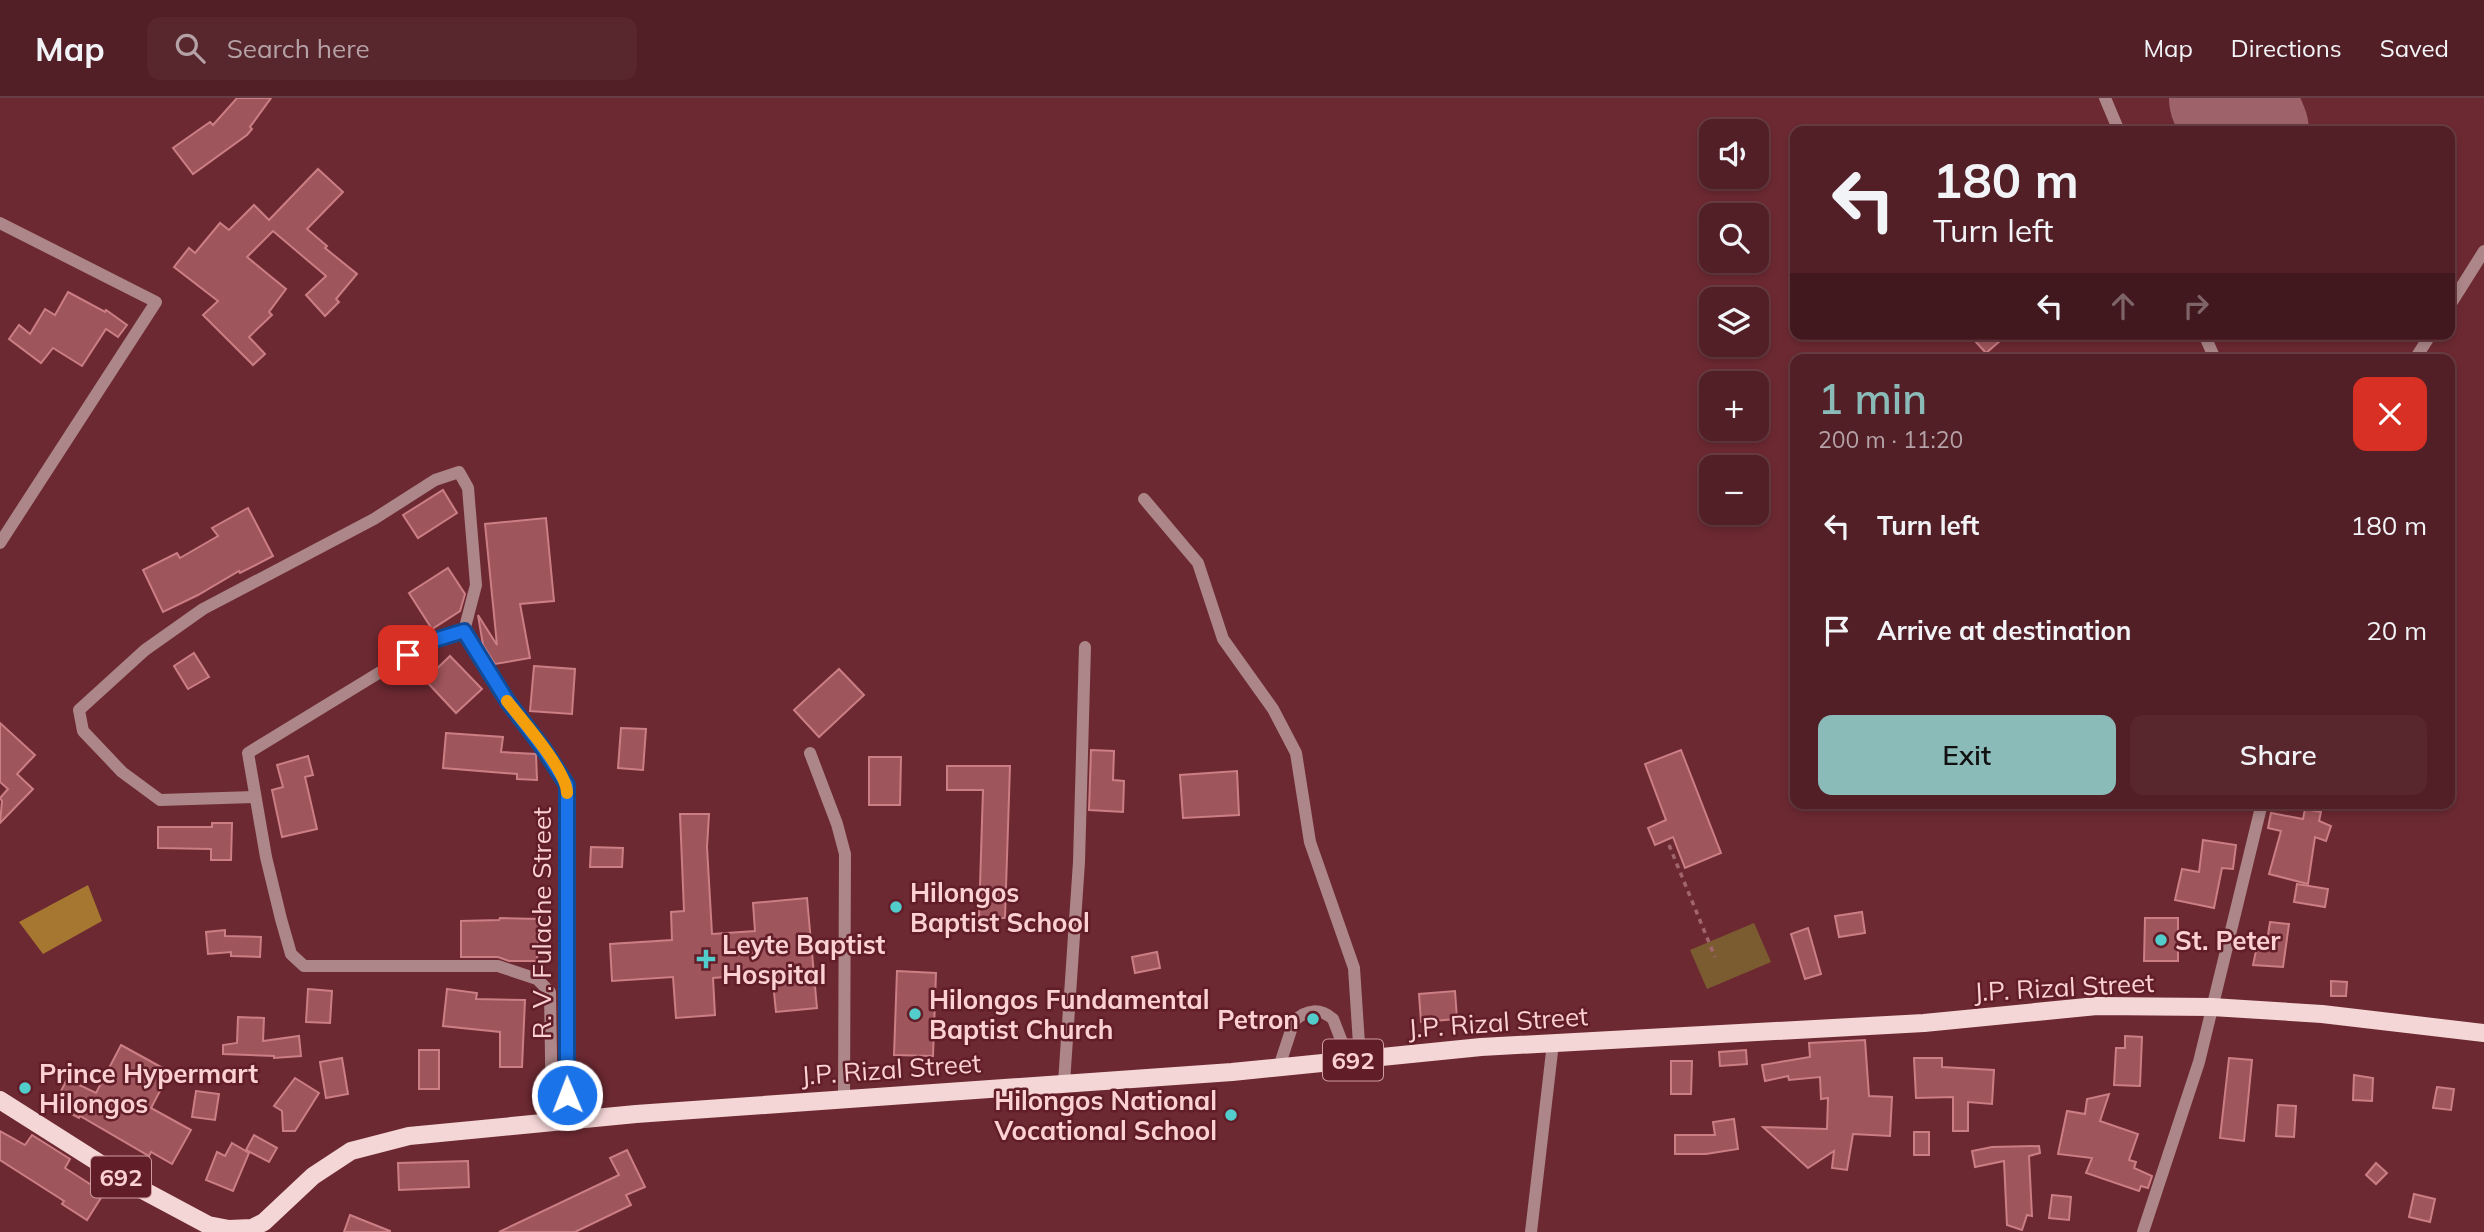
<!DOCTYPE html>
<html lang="en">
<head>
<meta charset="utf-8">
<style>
	:root { --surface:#521f26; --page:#58272e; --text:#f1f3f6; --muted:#b5a2a7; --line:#683d43; --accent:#8bbbb9 }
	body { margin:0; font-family:Mulish,sans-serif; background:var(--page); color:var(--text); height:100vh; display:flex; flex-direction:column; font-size:26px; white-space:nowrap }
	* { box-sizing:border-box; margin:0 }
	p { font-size:23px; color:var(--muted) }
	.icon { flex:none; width:38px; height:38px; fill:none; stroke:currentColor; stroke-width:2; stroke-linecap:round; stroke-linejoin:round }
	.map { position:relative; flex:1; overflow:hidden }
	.details { position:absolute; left:1790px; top:256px; width:665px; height:455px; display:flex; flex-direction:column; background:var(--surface); border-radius:14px; box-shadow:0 4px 10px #0003,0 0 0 2px var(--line) }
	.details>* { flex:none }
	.top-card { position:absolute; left:1790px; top:28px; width:665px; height:214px; border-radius:14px; box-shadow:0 4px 10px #0003,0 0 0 2px var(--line); background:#521f26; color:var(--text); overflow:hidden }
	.tools { position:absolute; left:1699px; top:21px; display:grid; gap:14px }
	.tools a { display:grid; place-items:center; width:70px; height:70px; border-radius:14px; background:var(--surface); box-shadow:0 4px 10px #0003,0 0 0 2px var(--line); font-size:35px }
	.pin { position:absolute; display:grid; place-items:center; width:60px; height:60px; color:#fff; margin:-30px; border-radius:14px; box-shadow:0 4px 10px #0006 }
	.me { position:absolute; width:77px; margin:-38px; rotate:359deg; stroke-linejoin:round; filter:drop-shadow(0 0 5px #0008) }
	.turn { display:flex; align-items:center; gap:24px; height:147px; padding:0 28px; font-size:32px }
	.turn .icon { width:91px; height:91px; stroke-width:2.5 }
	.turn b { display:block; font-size:49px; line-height:60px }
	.lanes { display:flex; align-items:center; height:66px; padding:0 28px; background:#0003; justify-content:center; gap:35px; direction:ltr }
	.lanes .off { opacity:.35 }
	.round { display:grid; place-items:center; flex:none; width:74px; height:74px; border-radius:14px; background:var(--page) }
	.head { display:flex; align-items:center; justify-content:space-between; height:119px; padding:0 28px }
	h1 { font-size:42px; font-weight:600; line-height:52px; color:var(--accent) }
	.cta { display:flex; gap:14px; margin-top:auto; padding:14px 28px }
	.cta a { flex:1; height:80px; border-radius:14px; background:var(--accent); color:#111; font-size:28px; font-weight:600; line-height:80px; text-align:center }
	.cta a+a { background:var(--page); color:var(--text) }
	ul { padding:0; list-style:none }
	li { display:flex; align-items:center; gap:21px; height:105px; padding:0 28px }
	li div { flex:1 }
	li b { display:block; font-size:26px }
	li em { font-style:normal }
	header { display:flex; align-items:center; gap:42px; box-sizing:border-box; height:98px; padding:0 35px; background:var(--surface); border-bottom:2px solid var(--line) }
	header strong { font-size:33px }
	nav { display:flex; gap:38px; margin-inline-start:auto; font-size:24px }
	.search { width:490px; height:63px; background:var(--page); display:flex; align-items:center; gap:18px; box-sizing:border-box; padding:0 24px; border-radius:14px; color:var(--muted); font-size:26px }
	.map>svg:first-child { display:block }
</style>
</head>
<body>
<header>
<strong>Map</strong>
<div class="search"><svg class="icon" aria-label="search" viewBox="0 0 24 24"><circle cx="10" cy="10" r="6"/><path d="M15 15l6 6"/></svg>Search here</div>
<nav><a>Map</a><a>Directions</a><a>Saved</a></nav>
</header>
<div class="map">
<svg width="2484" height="1134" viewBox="0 0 2484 1134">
	<rect width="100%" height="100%" fill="#6d2932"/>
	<g fill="#7b5c30">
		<polygon points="2184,0 2279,0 2293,33 2198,33"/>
		<polygon points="1754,825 1771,864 1707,891 1690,852"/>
	</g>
	<polygon fill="#a57731" points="88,787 102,823 43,856 19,824"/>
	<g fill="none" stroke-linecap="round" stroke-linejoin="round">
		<polyline stroke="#9e636a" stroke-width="126" points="2232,0 2246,33"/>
	</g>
	<g fill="#9f555c" stroke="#cb7e84" stroke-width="2">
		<polygon points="237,0 271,0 250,29 252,31 247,37 193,76 173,50 210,24 213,27"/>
		<polygon points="318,71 343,94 307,131 327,148 325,150 357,176 336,201 339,204 325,218 306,197 326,178 273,133 247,159 286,191 269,214 272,217 249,239 265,256 253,267 203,217 218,203 174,169 189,150 195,155 220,125 229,132 254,107 269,122"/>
		<polygon points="68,194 105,214 106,212 127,227 118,239 106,231 82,268 53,250 41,265 9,241 19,227 30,236 45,211 55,217"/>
		<polygon points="1985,236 2008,236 1986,255 1976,244"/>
		<polygon points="443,392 457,415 418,440 403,417"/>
		<polygon points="248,410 273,458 240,475 239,473 198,497 163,514 143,472 177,455 180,460 218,438 212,430"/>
		<polygon points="546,420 554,503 520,506 530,560 495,566 483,547 478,517 497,547 485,426"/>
		<polygon points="448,470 465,496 460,513 432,531 409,495"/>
		<polygon points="194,555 209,579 188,591 174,568"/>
		<polygon points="450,558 482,591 456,615 425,582"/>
		<polygon points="534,568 575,571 572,616 530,613"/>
		<polygon points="839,571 864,597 819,639 794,612"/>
		<polygon points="0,625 35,657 17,676 33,691 0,725 2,703 0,700 8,691 0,684"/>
		<polygon points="621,630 646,631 643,672 618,670"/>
		<polygon points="446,635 503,639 501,654 536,656 537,682 517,681 517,676 443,670"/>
		<polygon points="1091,652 1114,653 1113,682 1124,683 1123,714 1089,712"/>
		<polygon points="1681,652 1721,755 1685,770 1673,739 1655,747 1648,730 1666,722 1645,666"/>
		<polygon points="308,658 313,677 305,679 317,731 282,739 272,692 283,689 277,667"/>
		<polygon points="869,659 901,659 900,707 869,707"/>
		<polygon points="947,668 1010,668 1005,820 979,820 983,692 947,692"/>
		<polygon points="1237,673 1239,717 1183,720 1180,677"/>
		<polygon points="2305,711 2321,714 2319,723 2331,728 2326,743 2315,739 2308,786 2269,776 2281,733 2268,730 2271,715 2303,721"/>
		<polygon points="680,716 709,716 707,749 712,836 755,833 753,805 807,800 817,910 776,914 772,875 713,880 715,917 676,920 673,879 612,883 610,846 672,842 671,814 684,813"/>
		<polygon points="212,725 232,725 231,762 211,762 211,751 158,750 158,729 212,729"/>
		<polygon points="2203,742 2236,747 2233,771 2222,770 2214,810 2175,802 2182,771 2199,774"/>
		<polygon points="591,749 623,750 622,769 590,769"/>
		<polygon points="2297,786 2328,791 2325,809 2294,804"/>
		<polygon points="1862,814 1865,835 1839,839 1835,818"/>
		<polygon points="500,820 539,821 537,863 509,863 498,859 461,859 461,823 499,822"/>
		<polygon points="2145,820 2178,820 2178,863 2144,863"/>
		<polygon points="2270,824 2289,826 2283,869 2253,867 2257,848 2266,850"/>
		<polygon points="1808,830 1821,876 1805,881 1791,836"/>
		<polygon points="225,832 225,838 261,839 260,859 231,858 231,854 208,856 206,834"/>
		<polygon points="1157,854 1160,870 1135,875 1132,859"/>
		<polygon points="897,873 936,875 933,958 894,957"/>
		<polygon points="2331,883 2347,884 2346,898 2331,898"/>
		<polygon points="308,891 332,893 330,925 306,924"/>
		<polygon points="447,891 477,895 476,901 525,902 522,969 500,969 500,934 443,928"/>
		<polygon points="1455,893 1457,921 1421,924 1419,896"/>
		<polygon points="238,919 264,920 263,943 299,938 301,958 274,960 274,958 223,956 223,947 237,945"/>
		<polygon points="2125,938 2142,939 2140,988 2114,987 2116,950 2125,950"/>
		<polygon points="1865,942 1869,998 1892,999 1890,1038 1853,1036 1847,1072 1832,1070 1834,1053 1808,1070 1763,1029 1827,1031 1828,1000 1821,1001 1820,979 1789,982 1788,978 1765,983 1762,967 1810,959 1809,945"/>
		<polygon points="121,947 170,974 151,1010 191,1032 172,1066 151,1054 149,1058 80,1018 79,1020 54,1007 67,981 96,995"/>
		<rect x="419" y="952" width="20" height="39"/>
		<polygon points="1746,952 1747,966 1720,968 1719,954"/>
		<polygon points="342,960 348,996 326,1000 320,964"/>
		<polygon points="1914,960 1942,960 1942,969 1994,972 1992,1006 1968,1004 1968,1033 1953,1033 1953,999 1916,1000"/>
		<polygon points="2229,960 2252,962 2244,1043 2220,1040"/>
		<polygon points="1671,963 1692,963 1691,996 1671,996"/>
		<polygon points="2354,977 2373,980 2372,1003 2353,1002"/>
		<polygon points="295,980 319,995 295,1033 283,1033 282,1013 274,1008"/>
		<polygon points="2437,989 2454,991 2451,1012 2433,1010"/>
		<polygon points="196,993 219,996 215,1022 192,1019"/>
		<polygon points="2109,996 2100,1023 2138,1036 2129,1062 2136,1064 2134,1070 2152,1078 2148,1090 2141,1088 2139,1093 2086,1075 2092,1060 2058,1056 2067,1013 2085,1016 2087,1001"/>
		<polygon points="2278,1007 2296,1008 2294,1039 2276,1038"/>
		<polygon points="1734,1021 1738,1051 1706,1056 1675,1056 1675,1037 1715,1037 1713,1024"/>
		<polygon points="0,1033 25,1047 32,1037 70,1061 65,1070 104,1095 87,1122 62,1106 64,1103 0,1062"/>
		<rect x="1914" y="1034" width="15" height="23"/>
		<polygon points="254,1037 277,1050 269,1064 246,1052"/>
		<polygon points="232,1045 249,1055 233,1093 206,1082 217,1054 225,1058"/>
		<polygon points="2039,1048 2040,1055 2029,1058 2032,1118 2027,1117 2022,1132 2007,1127 2004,1063 1975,1069 1972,1053 1992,1049"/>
		<polygon points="627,1052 645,1089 626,1097 631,1107 575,1134 499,1134 619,1077 610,1060"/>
		<polygon points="468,1063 469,1089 399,1092 398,1065"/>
		<polygon points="2376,1065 2387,1075 2376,1086 2366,1077"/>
		<polygon points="2414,1096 2435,1101 2430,1124 2409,1119"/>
		<polygon points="2052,1097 2071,1099 2069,1122 2049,1120"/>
		<polygon points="350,1117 390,1133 390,1134 344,1134"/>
	</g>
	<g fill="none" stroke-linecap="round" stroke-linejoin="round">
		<polyline stroke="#a1666d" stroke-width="3.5" stroke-dasharray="5 5" stroke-linecap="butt" points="1669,747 1715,859"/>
		<g stroke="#ac8688" stroke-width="12">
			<polyline points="2105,0 2119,33"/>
			<polyline points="0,125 156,204 0,445"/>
			<polyline points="2450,207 2484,153"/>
			<polyline points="2204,236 2215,261"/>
			<polyline points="2415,261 2431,236"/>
			<polyline points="1144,401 1198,465 1223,541 1273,611 1296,655 1310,744 1354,870 1360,961"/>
			<polyline points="464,533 431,543 248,655 266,759 281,821 291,856 304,868 498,868 537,881 550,894 552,1024"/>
			<polyline points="464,533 508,604 543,650 567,687 568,1023"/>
			<polyline points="810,655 837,726 845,756 844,1001"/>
			<polyline points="254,699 160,702 122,674 83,633 79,612 145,552 203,511 374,421 435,382 459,374 468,390 476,487 464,533"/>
			<path d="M1279 969 1294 923C1307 911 1320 910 1333 921L1349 962"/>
			<polyline points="1064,985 1079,764 1085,549"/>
			<polyline points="1531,1134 1553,945"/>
			<polyline points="2143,1134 2199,964 2262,705"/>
		</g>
		<polyline stroke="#f5d6d7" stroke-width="18" points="0,1002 137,1089 208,1127 229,1131 252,1130 264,1124 313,1078 351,1053 409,1038 636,1016 1232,974 1481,949 1924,925 2097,908 2212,909 2322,916 2484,935"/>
	</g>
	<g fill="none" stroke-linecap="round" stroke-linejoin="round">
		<defs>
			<polyline id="route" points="408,557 431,543 464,533 508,604 543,650 567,687 567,997"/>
		</defs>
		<use href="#route" stroke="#114b97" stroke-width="18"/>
		<use href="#route" stroke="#1a73e8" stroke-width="12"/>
		<path stroke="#f59e0b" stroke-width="12" d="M507 603C522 622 567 673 567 695"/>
	</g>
	<g fill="#52cdcc" stroke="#611e28" stroke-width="2.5">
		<circle cx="896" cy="809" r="7"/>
		<circle cx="2161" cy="842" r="7"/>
		<path d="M702.5 850.5h7v7h7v7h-7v7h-7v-7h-7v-7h7z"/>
		<circle cx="915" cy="916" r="7"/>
		<circle cx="1313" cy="921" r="7"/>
		<circle cx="25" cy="990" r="7"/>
		<circle cx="1231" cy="1017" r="7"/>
	</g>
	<g text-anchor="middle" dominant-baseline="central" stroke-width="5" stroke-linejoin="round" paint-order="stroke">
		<g fill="#611e28" stroke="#ce9ba0" stroke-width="2">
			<rect x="1323" y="941.5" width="60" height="41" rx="5"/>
			<rect x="91" y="1058.5" width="60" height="41" rx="5"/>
		</g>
		<g font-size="24" font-weight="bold" fill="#fcd1d3">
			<text x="1353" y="962">692</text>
			<text x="121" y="1079">692</text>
		</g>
		<g font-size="26" font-weight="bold" fill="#fcd1d3" stroke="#611e28" text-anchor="start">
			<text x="910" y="794">Hilongos<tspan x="910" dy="30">Baptist School</tspan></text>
			<text x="2175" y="842">St. Peter</text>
			<text x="722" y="846">Leyte Baptist<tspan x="722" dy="30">Hospital</tspan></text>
			<text x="929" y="901">Hilongos Fundamental<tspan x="929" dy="30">Baptist Church</tspan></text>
			<text x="1299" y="921" text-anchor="end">Petron</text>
			<text x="39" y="975">Prince Hypermart<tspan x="39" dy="30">Hilongos</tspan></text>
			<text x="1217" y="1002" text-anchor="end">Hilongos National<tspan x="1217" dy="30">Vocational School</tspan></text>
		</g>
		<g font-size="26" fill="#fcd1d3" stroke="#611e28">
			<text transform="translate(541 825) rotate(-90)">R. V. Fulache Street</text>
			<text transform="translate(2064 889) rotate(-3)">J.P. Rizal Street</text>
			<text transform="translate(1498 924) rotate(-4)">J.P. Rizal Street</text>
			<text transform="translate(891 971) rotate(-4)">J.P. Rizal Street</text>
		</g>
	</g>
</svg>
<div class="tools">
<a><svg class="icon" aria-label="sound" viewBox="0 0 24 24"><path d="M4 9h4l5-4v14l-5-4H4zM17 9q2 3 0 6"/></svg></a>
<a><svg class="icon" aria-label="search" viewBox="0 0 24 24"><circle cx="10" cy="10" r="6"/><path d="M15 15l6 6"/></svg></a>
<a><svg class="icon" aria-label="layers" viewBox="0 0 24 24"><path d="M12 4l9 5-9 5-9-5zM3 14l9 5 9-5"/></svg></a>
<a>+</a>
<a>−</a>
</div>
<div class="pin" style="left:408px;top:557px;background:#d93025"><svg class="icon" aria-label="arrive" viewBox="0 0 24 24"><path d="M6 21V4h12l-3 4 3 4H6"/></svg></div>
<svg class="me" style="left:567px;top:997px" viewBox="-20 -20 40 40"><circle r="17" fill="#1a73e8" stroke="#fff" stroke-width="3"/><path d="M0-11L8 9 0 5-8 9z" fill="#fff"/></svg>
<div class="top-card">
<div class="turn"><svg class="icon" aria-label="left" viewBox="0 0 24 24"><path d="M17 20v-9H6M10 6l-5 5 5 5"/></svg><div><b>180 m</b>Turn left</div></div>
<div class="lanes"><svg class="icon" aria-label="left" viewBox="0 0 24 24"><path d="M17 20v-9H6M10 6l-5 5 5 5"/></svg><svg class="icon off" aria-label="ahead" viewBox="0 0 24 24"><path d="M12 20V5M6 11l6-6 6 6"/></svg><svg class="icon off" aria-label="right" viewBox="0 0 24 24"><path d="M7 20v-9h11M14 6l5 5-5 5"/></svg></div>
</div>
<section class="details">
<div class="head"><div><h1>1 min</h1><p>200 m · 11:20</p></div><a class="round" style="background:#d93025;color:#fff"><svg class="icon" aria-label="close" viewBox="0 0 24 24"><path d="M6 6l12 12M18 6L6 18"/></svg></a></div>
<ul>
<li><svg class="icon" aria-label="left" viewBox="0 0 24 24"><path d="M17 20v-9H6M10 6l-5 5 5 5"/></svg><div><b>Turn left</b></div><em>180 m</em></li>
<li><svg class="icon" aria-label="arrive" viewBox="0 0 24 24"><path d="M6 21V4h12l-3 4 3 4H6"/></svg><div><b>Arrive at destination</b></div><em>20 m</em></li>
</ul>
<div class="cta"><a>Exit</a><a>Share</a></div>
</section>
</div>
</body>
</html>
